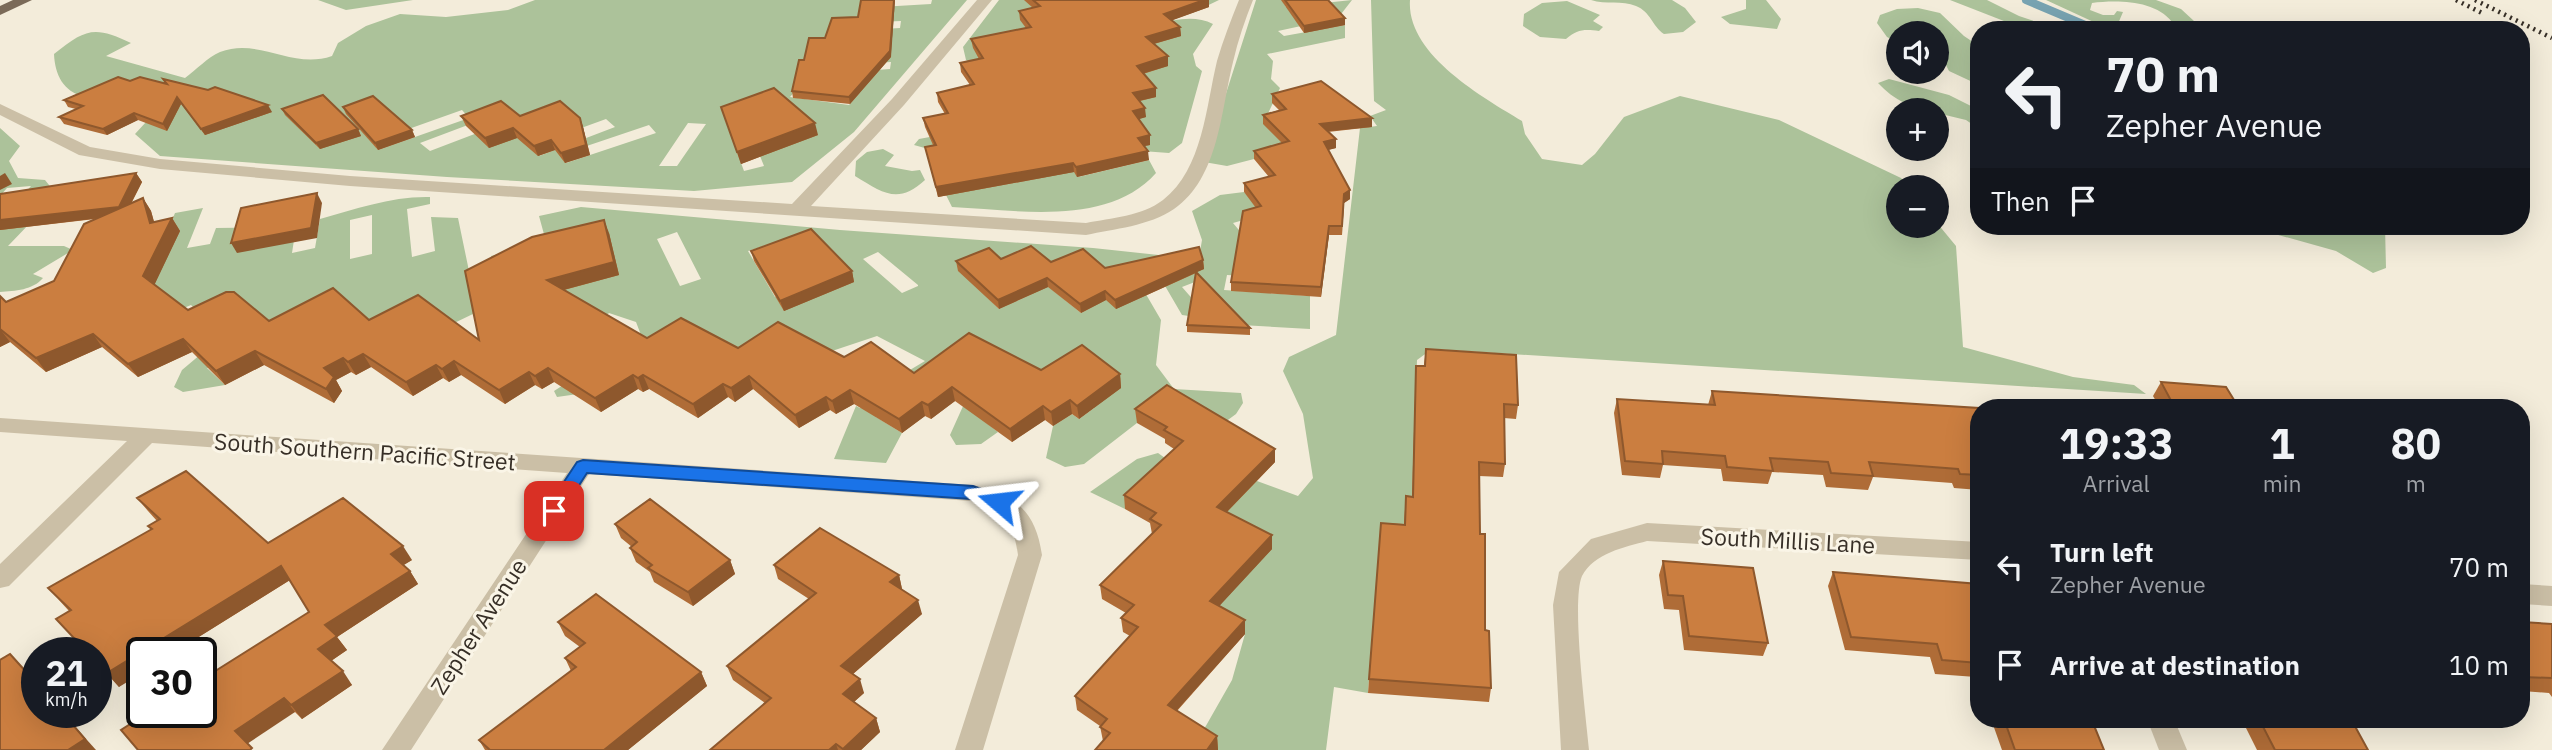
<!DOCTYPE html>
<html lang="en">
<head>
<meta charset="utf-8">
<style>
	:root { --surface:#171b24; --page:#242831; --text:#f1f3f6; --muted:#9ea1a6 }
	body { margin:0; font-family:"IBM Plex Sans",sans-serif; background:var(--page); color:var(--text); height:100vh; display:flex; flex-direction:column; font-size:26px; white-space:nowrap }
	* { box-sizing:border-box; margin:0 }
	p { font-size:23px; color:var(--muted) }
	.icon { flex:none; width:38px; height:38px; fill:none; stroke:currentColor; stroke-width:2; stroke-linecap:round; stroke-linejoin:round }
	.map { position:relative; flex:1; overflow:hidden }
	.panel { position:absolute; left:1970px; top:399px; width:560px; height:329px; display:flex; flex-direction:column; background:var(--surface); border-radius:28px; box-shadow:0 7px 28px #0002 }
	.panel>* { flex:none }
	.banner { position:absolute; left:1970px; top:21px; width:560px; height:214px; border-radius:28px; box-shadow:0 7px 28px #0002; background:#171b24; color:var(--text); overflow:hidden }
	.buttons { position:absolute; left:1886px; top:21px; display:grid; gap:14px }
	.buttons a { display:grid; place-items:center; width:63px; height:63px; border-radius:50%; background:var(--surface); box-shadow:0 7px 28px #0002; font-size:35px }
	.speed { position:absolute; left:21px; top:637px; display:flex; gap:14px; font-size:35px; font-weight:700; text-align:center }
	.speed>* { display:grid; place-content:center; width:91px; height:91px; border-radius:50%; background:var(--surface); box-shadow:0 7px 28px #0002; line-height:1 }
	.speed small { font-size:18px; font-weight:400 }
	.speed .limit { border:4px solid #111; border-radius:10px; background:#fff; color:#111 }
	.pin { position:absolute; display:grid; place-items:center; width:60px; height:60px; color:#fff; margin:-30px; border-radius:14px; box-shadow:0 4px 10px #0006 }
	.me { position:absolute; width:77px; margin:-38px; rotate:287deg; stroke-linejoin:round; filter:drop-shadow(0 0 5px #0008) }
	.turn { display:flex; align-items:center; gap:24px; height:147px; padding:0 21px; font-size:32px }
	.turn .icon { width:91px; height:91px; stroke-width:2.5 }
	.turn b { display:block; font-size:49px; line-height:60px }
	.then { display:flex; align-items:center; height:66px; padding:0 21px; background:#0003; gap:14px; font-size:26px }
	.eta { display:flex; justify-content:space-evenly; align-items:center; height:119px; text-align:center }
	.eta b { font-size:42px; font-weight:700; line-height:49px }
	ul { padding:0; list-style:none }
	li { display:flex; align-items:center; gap:21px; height:98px; padding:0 21px }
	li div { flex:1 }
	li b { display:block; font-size:26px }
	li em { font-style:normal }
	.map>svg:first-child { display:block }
</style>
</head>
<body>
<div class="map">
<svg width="2552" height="750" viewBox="0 0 2552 750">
	<rect width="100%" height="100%" fill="#f3ecda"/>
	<g fill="#acc29a" fill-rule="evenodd">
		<polygon points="318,0 413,0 346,10"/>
		<path d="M535 0H864L863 8 931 4 932 0H967L854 132 792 182 694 191 447 177 160 156 135 134 157 110 67 106 84 97C63 91 55 75 54 54 85 29 94 25 131 43L106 56 185 78C196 70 208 57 220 52 259 37 292 70 332 56L338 43 366 26 400 14 446 17 508 10ZM901 21 900 28 831 32 833 24ZM891 62 890 69 799 76 801 67ZM799 87 858 94 849 105 790 97ZM462 110 469 118 378 150 372 142ZM505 111 514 119 430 151 420 143ZM744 116 764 166 744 171 725 120ZM606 119 615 127 539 156 562 135ZM688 123 706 124 677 166H659ZM649 125 656 133 566 163 560 155Z"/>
		<path d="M999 0H1219L1192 13 1184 8 1158 25C1174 19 1196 15 1213 24L1193 54 1196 66 1202 71 1182 143 1169 153 1142 151 1072 168 1078 177 1149 160 1156 173C1108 227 1017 210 952 207L946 195 1035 179 914 145 919 139 1020 120 977 67 966 60 963 47Z"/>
		<polygon points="1256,0 1282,0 1286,7 1352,0 1338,18 1278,31 1284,36 1345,25 1345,38 1267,54 1273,61 1271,79 1280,88 1263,124 1328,127 1254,159 1227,166 1204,162"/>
		<path d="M1371 0H1410C1406 54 1482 97 1522 121L1525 134 1542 159 1582 165 1595 154 1624 117 1680 96 1779 120 1901 178 1908 187H1899V226H1937V223L1956 246 1963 347 2073 377 2134 385 2146 394 1432 349 1417 360 1412 500 1404 538 1380 537 1368 693 1334 687 1326 750H1218L1199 738 1232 680 1245 634 1167 556 1151 486 1125 509 1090 492 1137 459 1158 453 1186 473 1257 481 1298 496 1313 478 1303 414 1283 371 1289 357 1336 335 1360 128 1377 126 1370 116 1386 110 1374 101Z"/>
		<path d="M1591 0H1672L1685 8 1696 22 1683 32 1664 34C1652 26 1651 12 1636 6 1622 0 1606 5 1591 0Z"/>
		<polygon points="1746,0 1766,0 1781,19 1777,29 1730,24 1721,17 1746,9"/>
		<polygon points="1950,0 1987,0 2019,16 2060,30 2027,30"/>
		<path d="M2046 0H2156L2181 9 2194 21 2187 30H2137L2134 27 2164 25 2172 22C2155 0 2117 0 2092 3L2090 10 2103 15H2114L2117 11 2123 12 2117 26 2098 24Z"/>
		<path d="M1567 1 1600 15 1593 21 1603 27 1599 31C1585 29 1577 29 1566 39L1540 37 1523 26 1524 14 1542 3Z"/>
		<polygon points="1918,8 1940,13 1964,36 1979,46 1979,85 1949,71 1946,65 1937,61 1937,33 1899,33 1899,43 1887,37 1877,23 1880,15 1897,9"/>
		<path d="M1889 79 1949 95 1979 110V129L1966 120 1937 113V110C1913 110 1894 100 1878 83Z"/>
		<path d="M0 128 20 146 9 161 18 178 45 180 57 195 8 246H64L73 250 33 274 43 278C33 290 15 291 0 292V222L31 186 7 188 0 196Z"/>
		<path d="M883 149 894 155 885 166 912 171 920 170 925 180C898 205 883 193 855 176L856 161 867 152Z"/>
		<path d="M1244 192 1268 213 1233 223 1279 278 1227 275 1224 290 1310 296V329L1241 325 1200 280 1182 287 1210 319 1182 315 1154 267 1133 272 1161 320 1156 365 1174 389 1241 393 1243 403 1236 414 1217 428 1168 399 1084 464 1065 467 1046 458 1053 426 1072 414 1079 419 1094 408 984 421 998 432 981 444 956 445 950 435 964 404 983 390 876 417 902 433 886 463 834 459 856 406 860 408 873 400 868 395 925 361 877 336 832 351 782 335 677 406 662 396 676 380 557 397 554 391 641 335 636 322 609 313 600 321 475 313 448 326 207 368 225 385 183 392 174 387 182 370 201 354 205 319 191 305 179 310 141 271 162 244 175 213 203 208 187 248 210 244 216 228 296 227 292 253 315 248 320 219C356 209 392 196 430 197V204L407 209 412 257 435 251 431 217 458 218 469 271 492 265 491 256 522 248 553 267 539 216 581 207 840 230 1093 248 1168 256 1197 269 1202 240 1192 211 1220 195ZM372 215V254L350 259V220ZM677 232 701 279 680 286 657 239ZM773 243 800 288 775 297 748 251ZM878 252 918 285V286L902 293 863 259ZM1018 262 1095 306H1094L1081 313ZM959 270 1032 294 999 309Z"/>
		<polygon points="2256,226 2298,226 2316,231 2334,226 2385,226 2386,268 2373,273 2336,251 2257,229"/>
	</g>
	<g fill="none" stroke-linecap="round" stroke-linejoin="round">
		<g stroke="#78a3b1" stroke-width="8">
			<polyline points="2026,0 2097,30"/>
			<polyline points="2522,188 2525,189"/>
		</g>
		<g fill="#cbbfa6" fill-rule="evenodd">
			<path d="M977 0H992L904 105 811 206 1086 223C1111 218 1142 216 1163 200 1203 169 1206 106 1217 61 1223 40 1231 20 1239 0H1253C1245 20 1238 40 1233 62 1221 110 1219 178 1174 209 1149 226 1114 229 1086 235L350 186 160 169 79 155 0 115V104L90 147 160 159 350 176 792 204 892 99Z"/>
			<path d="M0 418 973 485C1016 497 1035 509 1042 555L983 750H955L1018 555C1013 520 1004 513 971 501L589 474 411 750H382L567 473 152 443 9 586 0 588V564L127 441 0 432Z"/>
			<path d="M1647 523 1979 542V560L1647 541C1625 547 1594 553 1582 576 1571 601 1586 717 1589 750H1561L1553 605 1559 572 1591 539Z"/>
			<polygon points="2522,584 2552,586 2552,606 2522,604"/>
			<polygon points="2147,719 2174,719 2187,750 2159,750"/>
		</g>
		<polygon fill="#7a6a58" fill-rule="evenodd" points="13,0 32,0 0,15 0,6"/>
		<g stroke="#372f27" stroke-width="4.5" stroke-dasharray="2 4.5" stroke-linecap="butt">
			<polyline points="2456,0 2484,14"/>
			<polyline points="2475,0 2552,38"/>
		</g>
	</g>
	<g fill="#af6c37">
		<polygon points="1024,0 1209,0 1209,7 1172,20 1180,27 1181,36 1154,44 1168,56 1168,66 1143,74 1156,97 1140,101 1146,117 1138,119 1150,145 1144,146 1149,160 1077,177 1074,172 938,197 925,147 933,145 925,127 923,118 945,114 938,102 937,93 970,85 961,72 960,63 979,59 973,48 971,39 1026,28 1020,20 1019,11 1033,8"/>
		<polygon points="1281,0 1328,0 1345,25 1304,33"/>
		<polygon points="891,57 850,104 793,98 792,91"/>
		<polygon points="163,79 272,112 205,135 181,104 167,131 138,120 107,135 64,124 59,117 76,109 68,107 64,100 130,81 165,84"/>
		<polygon points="1272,94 1372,118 1372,127 1328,132 1336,139 1336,148 1328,150 1350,199 1344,203 1342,235 1329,235 1321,297 1231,291 1231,282 1256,208 1244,192 1244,183 1269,177 1254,159 1254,151 1282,143 1263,124 1263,115 1279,110 1272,103"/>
		<polygon points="343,107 412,130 415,137 378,150 346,114"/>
		<polygon points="721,107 818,135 741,164"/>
		<polygon points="282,109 358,129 361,136 320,149 285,115"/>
		<polygon points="461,116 520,116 580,118 583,127 590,155 565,163 555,150 538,156 517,138 489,148 466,126"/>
		<polygon points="136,173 142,182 131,204 143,198 151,211 154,222 172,218 180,231 154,285 188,310 269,321 369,320 479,340 609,233 619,275 564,290 647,338 738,348 844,357 914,373 1041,370 1120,374 1121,388 1079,419 1072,414 1053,426 1045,420 1012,442 955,401 931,419 925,416 902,433 854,404 836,414 830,410 799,428 753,389 735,402 728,397 698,418 649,389 643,392 638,389 601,412 554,382 542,389 535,385 505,404 461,375 449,382 443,378 413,396 371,367 356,375 351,372 336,380 342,391 334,403 264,365 225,385 192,352 138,377 102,347 46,372 10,342 0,347 0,296 6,302 54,281 95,219 0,230 0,194"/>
		<polygon points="751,251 852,271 854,282 784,311 754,261"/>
		<polygon points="1001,259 1051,262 1105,268 1203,260 1204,269 1196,272 1250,328 1250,335 1187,332 1187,325 1196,273 1116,309 1106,300 1081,313 1048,287 999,309 958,271 956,261"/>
		<polygon points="1426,349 1518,405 1516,419 1504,418 1505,464 1503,477 1479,476 1480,534 1485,630 1491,688 1489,702 1368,693 1381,523 1404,524 1406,496 1412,497 1416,366 1424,366"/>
		<polygon points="2161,382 2239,408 2160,408 2153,396"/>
		<polygon points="1712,391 1979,408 1979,490 1954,488 1952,483 1873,477 1868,490 1826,487 1823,475 1772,472 1768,484 1723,481 1721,469 1663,465 1660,478 1622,475 1614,413 1617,399 1708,405"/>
		<polygon points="1135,409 1275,462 1227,512 1272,549 1219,606 1245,620 1245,634 1177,711 1217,736 1218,750 1095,750 1103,741 1100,726 1077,710 1075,696 1130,636 1123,632 1121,618 1126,613 1102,599 1100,585 1152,534 1150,523 1125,509 1124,495 1174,449 1165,443 1165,439 1137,423"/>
		<polygon points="137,498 268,543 412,560 403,565 410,571 418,584 337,637 347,650 331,661 352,685 302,719 295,712 138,750 309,612 290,580 173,653 142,653 119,687 96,662 96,653 87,653 56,619 69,611 48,588 151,530 148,526 157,521 148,511"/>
		<polygon points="615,524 730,560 735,574 693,606 654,582 650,572 636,562 630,548 632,547 621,538"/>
		<polygon points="1663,561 1768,643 1763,656 1684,650 1679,610 1664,609 1659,575"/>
		<polygon points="774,565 899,575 902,589 901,590 922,614 853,674 864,693 854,702 876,718 880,732 861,750 710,750 765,703 733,680 727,666 809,599 778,579"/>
		<polygon points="1833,572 1979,584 1979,686 1976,677 1935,674 1930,657 1845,650 1828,586"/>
		<polygon points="558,622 701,672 707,686 628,750 485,750 479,740 571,671 565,658 580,647 565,636"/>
		<polygon points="2522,622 2552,624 2552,697 2549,693 2522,691"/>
		<polygon points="1991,719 2062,719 2063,721 2104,750 2002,750"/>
		<polygon points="2253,719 2351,719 2368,750 2257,750 2246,728"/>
	</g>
	<g fill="#8e582d">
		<polygon points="894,0 895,0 891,57 850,104 849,97"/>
		<polygon points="1204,0 1209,0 1209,7 1165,23 1164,14"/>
		<polygon points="1345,18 1345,25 1304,33 1304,26"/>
		<polygon points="1180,27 1181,36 1146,46 1146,37"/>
		<polygon points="1168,56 1168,66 1138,75 1137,66"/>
		<polygon points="1156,88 1156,97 1134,102 1133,93"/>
		<polygon points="177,97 181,104 167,131 163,124"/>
		<polygon points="268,105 272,112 205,135 201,129"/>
		<polygon points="1145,108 1146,117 1133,121 1133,111"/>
		<polygon points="134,113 138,120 107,135 103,129"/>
		<polygon points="580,118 583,127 590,155 565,163 561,153"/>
		<polygon points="1372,118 1372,127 1320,132 1320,124"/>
		<polygon points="815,123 818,135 741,164 737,152"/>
		<polygon points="513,128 517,138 489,148 485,138"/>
		<polygon points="358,129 361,136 320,149 316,143"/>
		<polygon points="412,130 415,137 378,150 375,143"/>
		<polygon points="1150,135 1150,145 1139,147 1138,138"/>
		<polygon points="1336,139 1336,148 1324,151 1324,142"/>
		<polygon points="551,140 555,150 538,156 534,146"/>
		<polygon points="1148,151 1149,160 1077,177 1076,167"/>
		<polygon points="1073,163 1074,172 938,197 936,187"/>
		<polygon points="5,173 12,184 0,190 0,176"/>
		<polygon points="136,173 142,182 125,215 0,230 0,220"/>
		<polygon points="1350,190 1350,199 1344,203 1342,235 1344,194"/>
		<polygon points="317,193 322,203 317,238 237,253 231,243"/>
		<polygon points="143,198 151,211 158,236 150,223"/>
		<polygon points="172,218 180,231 152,290 143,276"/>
		<polygon points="604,220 609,233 619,275 552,293 547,280"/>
		<polygon points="1329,226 1329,235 1321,297 1321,287"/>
		<polygon points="1203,260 1204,269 1116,309 1115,300"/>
		<polygon points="852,271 854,282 784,311 780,301"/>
		<polygon points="1047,278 1048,287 999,309 998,300"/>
		<polygon points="1105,291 1106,300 1081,313 1080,304"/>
		<polygon points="0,329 10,342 0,347"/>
		<polygon points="93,334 102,347 46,372 36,358"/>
		<polygon points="183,339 192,352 138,377 128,364"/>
		<polygon points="255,351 264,365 225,385 216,371"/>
		<polygon points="363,354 371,367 356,375 348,362"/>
		<polygon points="343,358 351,372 336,380 342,391 334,403 326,389 324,368"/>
		<polygon points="454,361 461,375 449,382 442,369"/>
		<polygon points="436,365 443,378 413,396 406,382"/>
		<polygon points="548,368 554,382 542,389 535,376"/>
		<polygon points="529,372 535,385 505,404 499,390"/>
		<polygon points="1120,374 1121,388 1079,419 1077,406"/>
		<polygon points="633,375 638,389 601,412 595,398"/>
		<polygon points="643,375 649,389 643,392 638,378"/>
		<polygon points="749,376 753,389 735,402 731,388"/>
		<polygon points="723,384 728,397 698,418 693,404"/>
		<polygon points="952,387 955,401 931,419 928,405"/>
		<polygon points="850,390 854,404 836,414 832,401"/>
		<polygon points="826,397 830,410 799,428 795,415"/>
		<polygon points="1070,400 1072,414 1053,426 1051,412"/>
		<polygon points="922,402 925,416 902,433 899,419"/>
		<polygon points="1043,406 1045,420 1012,442 1010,429"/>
		<polygon points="1275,449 1275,462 1218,521 1217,507"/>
		<polygon points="1272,535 1272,549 1211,615 1210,601"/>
		<polygon points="403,546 412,560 399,568 391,554"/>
		<polygon points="730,560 735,574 693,606 688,592"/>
		<polygon points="281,566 290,580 173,653 142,653 142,673 119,687 107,673"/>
		<polygon points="410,571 418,584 337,637 347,650 328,663 318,649 325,625"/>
		<polygon points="899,575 902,589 894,596 890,582"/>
		<polygon points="918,600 922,614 846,680 841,666"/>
		<polygon points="1245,620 1245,634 1169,719 1168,705"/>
		<polygon points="343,671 352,685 302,719 291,705"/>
		<polygon points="701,672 707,686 628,750 604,750"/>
		<polygon points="860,679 864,693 847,708 843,694"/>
		<polygon points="284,698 295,712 247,744 235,731"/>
		<polygon points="62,712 96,750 68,750"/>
		<polygon points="876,718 880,732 861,750 843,750"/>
		<polygon points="1217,736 1218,750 1207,750"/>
		<polygon points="836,744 838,750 829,750"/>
	</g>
	<g fill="#cb7e40" stroke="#8e582d" stroke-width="2">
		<polygon points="861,0 894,0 890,51 849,97 792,91 799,60 804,60 809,38 825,38 832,18 858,17"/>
		<polygon points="1033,0 1204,0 1164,14 1180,27 1146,37 1168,56 1137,66 1156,88 1133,93 1145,108 1133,111 1150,135 1138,138 1148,151 1076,167 1073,163 936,187 925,147 936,145 923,118 948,113 937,93 974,84 960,63 983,58 971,39 1031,27 1019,11 1040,6"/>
		<polygon points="1285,0 1328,0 1345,18 1304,26"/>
		<polygon points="118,77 130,81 140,77 167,84 163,79 208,90 215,87 268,105 201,129 177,97 163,124 134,113 103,129 59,117 83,106 64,100"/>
		<polygon points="1321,81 1372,118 1320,124 1336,139 1324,142 1350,190 1344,194 1342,226 1329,226 1321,287 1231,282 1243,211 1261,206 1244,183 1275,175 1254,151 1289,141 1263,115 1286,109 1272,94"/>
		<polygon points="774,88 815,123 737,152 721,107"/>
		<polygon points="323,95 358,129 316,143 282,109"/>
		<polygon points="373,96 412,130 375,143 343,107"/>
		<polygon points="501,101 520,116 560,101 580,118 586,145 561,153 551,140 534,146 513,128 485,138 461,116"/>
		<polygon points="136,173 119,207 0,220 0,194"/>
		<polygon points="317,193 311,228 231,243 241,208"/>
		<polygon points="143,198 150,223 172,218 143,276 188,310 226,292 234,292 269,321 333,288 369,320 418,295 479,340 465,271 532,237 604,220 614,262 547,280 647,338 681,318 738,348 778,322 844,357 871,342 914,373 969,333 1041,370 1082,345 1120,374 1077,406 1070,400 1051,412 1043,406 1010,429 952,387 928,405 922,402 899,419 850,390 832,401 826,397 795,415 749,376 731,388 723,384 693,404 643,375 638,378 633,375 595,398 548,368 535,376 529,372 499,390 454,361 442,369 436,365 406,382 363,354 348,362 343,358 324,368 334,377 326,389 255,351 216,371 183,339 128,364 93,334 36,358 0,329 0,296 6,302 54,281 84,224"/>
		<polygon points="811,229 852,271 780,301 751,251"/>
		<polygon points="1031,246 1051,262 1083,249 1105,268 1199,247 1203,260 1115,300 1105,291 1080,304 1047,278 998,300 956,261 989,248 1001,259"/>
		<polygon points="1196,272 1250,328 1187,325"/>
		<polygon points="1426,349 1516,355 1518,405 1504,404 1505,464 1479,462 1480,534 1485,534 1485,630 1489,631 1491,688 1369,679 1381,523 1405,525 1406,496 1413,497 1416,366 1425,366"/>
		<polygon points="2161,382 2226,387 2239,408 2175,408"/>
		<polygon points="1167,385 1275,449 1217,507 1272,535 1210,601 1245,620 1168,705 1217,736 1207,750 1095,750 1110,733 1100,727 1107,719 1075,696 1138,627 1121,618 1134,605 1100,585 1161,525 1150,519 1156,513 1124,495 1183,441 1164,430 1167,427 1135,409"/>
		<polygon points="1712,391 1979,408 1979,475 1960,474 1958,469 1869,462 1873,476 1831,473 1828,462 1770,458 1773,471 1727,467 1725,456 1662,451 1663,464 1625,461 1617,399 1715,405"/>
		<polygon points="186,471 268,543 343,498 403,546 391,554 410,571 325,625 337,636 318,649 343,671 291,705 284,698 235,731 252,748 250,750 138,750 121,730 149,712 201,712 201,680 309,612 281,566 107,673 96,662 96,653 88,653 56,619 71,610 48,588 152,529 148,526 160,519 137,498"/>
		<polygon points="650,499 730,560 688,592 648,568 652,565 630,548 637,542 615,524"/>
		<polygon points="820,528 899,575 890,582 918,600 841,666 860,679 843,694 876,718 843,749 836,744 829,750 710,750 771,698 727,666 816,593 774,565"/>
		<polygon points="1663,561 1753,568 1768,643 1689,636 1683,596 1668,595"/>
		<polygon points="1833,572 1979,584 1979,663 1942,660 1937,644 1851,637"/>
		<polygon points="596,594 701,672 604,750 490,750 479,740 576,667 565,658 585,643 558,622"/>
		<polygon points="2522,622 2552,624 2552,678 2522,677 2522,626 2525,626"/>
		<polygon points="10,654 37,684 37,712 62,712 85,739 68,750 0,750 0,660"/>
		<polygon points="2004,719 2062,719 2063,721 2093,723 2104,750 2015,750"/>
		<polygon points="2259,719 2351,719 2368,750 2275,750"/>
	</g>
	<polygon fill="#1a73e8" stroke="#114b97" stroke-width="2" points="583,460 973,486 1006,498 1008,502 1006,507 999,508 971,499 587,473 560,515 548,515 545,511 548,506 577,462"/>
	<g text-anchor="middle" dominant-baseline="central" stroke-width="6" stroke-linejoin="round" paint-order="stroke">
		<g font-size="23" fill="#372f27" stroke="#faf5e7">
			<text transform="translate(365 451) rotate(4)">South Southern Pacific Street</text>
			<text transform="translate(1788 540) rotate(3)">South Millis Lane</text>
			<text transform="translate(478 626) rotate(-57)">Zepher Avenue</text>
		</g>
	</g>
</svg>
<div class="buttons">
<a><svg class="icon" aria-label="sound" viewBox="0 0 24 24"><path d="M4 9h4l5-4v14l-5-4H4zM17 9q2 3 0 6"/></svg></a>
<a>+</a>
<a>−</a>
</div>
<div class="speed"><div>21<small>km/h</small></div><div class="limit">30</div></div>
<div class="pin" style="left:554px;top:511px;background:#d93025"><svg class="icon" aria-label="arrive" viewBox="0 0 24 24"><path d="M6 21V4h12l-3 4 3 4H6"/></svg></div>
<svg class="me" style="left:999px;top:502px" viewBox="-20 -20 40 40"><path d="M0-17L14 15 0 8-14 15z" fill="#1a73e8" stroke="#fff" stroke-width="4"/></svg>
<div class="banner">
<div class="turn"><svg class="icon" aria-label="left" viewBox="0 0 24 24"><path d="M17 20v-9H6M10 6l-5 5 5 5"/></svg><div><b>70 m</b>Zepher Avenue</div></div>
<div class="then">Then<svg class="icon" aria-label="arrive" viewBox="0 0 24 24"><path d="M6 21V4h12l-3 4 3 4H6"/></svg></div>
</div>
<section class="panel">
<div class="eta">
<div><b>19:33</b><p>Arrival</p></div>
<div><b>1</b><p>min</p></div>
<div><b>80</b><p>m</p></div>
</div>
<ul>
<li><svg class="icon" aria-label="left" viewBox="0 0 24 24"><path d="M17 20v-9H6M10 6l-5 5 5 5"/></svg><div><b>Turn left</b><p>Zepher Avenue</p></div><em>70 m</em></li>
<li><svg class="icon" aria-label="arrive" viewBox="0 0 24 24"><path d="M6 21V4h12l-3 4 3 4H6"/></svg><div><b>Arrive at destination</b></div><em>10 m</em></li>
</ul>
</section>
</div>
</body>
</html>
